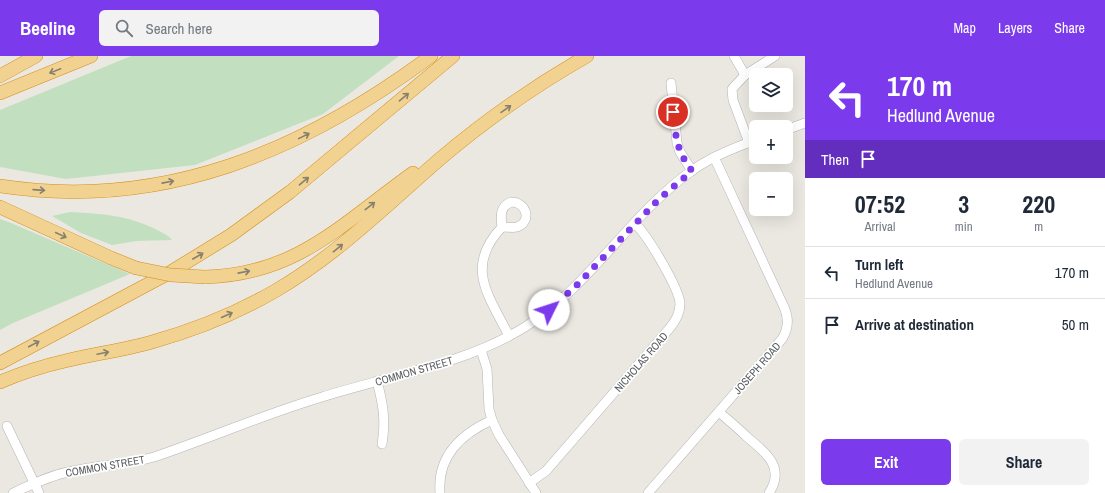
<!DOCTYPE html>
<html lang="en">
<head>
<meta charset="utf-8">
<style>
	:root { --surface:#fff; --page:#f2f2f3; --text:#1f2937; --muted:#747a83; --line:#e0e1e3; --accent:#7c3aed }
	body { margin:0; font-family:"Archivo Narrow",sans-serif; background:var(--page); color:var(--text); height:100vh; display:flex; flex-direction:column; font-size:15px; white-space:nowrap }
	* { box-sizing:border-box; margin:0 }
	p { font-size:13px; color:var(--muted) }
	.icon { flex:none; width:22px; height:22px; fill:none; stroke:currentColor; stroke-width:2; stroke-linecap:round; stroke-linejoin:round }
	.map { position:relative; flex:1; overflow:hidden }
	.details { display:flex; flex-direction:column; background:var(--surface); width:300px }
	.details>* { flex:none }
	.banner { background:#7c3aed; color:#fff; overflow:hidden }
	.controls { position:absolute; left:749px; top:12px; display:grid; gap:8px }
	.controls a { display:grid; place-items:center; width:44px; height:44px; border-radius:6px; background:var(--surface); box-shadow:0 4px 16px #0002; font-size:20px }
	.pin { position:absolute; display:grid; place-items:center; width:34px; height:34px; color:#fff; margin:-17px; border:2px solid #fff; border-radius:50%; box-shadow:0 1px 4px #0007 }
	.me { position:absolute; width:44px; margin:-22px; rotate:49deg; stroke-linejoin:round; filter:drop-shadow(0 0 3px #0008) }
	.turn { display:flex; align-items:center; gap:14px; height:84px; padding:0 16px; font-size:18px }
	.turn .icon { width:52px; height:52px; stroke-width:2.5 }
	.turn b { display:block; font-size:28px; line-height:34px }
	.then { display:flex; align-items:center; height:38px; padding:0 16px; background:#0003; gap:8px; font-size:15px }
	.eta { display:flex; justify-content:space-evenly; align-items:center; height:68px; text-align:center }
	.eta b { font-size:24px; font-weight:700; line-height:28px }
	.cta { display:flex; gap:8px; margin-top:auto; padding:8px 16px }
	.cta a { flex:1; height:46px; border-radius:6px; background:var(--accent); color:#fff; font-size:16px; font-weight:700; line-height:46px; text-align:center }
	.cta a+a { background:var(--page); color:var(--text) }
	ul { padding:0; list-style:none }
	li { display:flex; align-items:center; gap:12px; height:52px; padding:0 16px; border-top:1px solid var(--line) }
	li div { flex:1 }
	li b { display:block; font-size:15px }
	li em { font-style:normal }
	header { display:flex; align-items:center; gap:24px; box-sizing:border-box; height:56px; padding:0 20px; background:var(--accent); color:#fff }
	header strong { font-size:19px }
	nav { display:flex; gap:22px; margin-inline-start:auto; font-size:14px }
	.search { width:280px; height:36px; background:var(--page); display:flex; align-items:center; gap:10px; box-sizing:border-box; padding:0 14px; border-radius:6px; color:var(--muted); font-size:15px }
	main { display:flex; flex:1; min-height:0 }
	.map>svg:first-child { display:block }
</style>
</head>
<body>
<header>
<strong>Beeline</strong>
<div class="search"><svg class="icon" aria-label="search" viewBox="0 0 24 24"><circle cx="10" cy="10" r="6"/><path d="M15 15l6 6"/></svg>Search here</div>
<nav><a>Map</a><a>Layers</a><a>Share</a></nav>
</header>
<main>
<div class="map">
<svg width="805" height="437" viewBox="0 0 805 437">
	<rect width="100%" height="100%" fill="#ebe8e1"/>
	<g fill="#c2e0bf">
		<polygon points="131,0 399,0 323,58 195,109 66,123 0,111 0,54"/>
		<path d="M70 156C102 158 128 159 157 174 163 177 168 179 172 184L137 185 112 189 81 177 52 160Z"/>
		<polygon points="0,163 11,167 130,218 13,267 0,274"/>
	</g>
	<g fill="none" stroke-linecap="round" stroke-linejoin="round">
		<defs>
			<g id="minor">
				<polyline points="734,0 745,19 775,0"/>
				<polyline points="745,19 732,33 733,44 749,87"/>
				<polyline points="671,27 677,87 680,96 692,115"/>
				<polyline points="786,74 805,67"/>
				<path d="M511 146C527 146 532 166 517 171 513 172 507 171 502 171 501 161 499 151 511 146Z"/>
				<path d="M502 171C464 211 489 240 509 280"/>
				<polyline points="481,294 487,313 489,353 492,364 499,379 536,437"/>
				<path d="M377 325C383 348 386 364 382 388"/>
				<path d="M719 356C728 364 738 372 747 381 765 396 786 411 769 437"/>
				<polyline points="7,370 39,437"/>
				<path d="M529 427 546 415 669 273C675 266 680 258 680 248 680 234 647 178 635 168"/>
				<path d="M13 437C30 429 49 420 68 416 96 409 126 409 154 401 210 382 265 358 322 341 389 320 465 308 525 271 590 230 629 160 690 116 710 101 733 92 756 84"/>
				<path d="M440 437C437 400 461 378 492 364"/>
				<path d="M648 437 782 283C789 272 789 262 784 251L714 101"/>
			</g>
			<g id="highway">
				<polyline points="0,20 36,0"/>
				<polyline points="0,37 91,0"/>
				<path d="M0 130C163 155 303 95 431 0"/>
				<polyline points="0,151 111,202 136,212"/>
				<path d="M205 221C297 219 344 166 413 117"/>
				<polyline points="0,307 169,217 231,179 290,136 453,0"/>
				<path d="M0 326C21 317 43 310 65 305 94 298 124 294 152 286 195 274 237 257 275 235 337 199 388 148 441 102 486 64 536 29 587 0"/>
			</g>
		</defs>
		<use href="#minor" stroke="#b1b4b7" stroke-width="10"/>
		<use href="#highway" stroke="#d58d17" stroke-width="14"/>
		<use href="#minor" stroke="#fff" stroke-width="9"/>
		<use href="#highway" stroke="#f1d291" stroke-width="13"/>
		<defs>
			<polyline id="highway-bridge" points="136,212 171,219 205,221"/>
		</defs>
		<use href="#highway-bridge" stroke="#d58d17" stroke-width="14" stroke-linecap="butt"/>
		<use href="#highway-bridge" stroke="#f1d291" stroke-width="13"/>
	</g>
	<defs><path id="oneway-shaft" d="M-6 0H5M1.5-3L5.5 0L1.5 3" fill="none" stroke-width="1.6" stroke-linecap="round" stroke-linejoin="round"/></defs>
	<g stroke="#87806f">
		<use href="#oneway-shaft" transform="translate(55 15) rotate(158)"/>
		<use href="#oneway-shaft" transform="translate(404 41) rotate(-40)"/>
		<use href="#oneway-shaft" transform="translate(506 53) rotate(-35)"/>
		<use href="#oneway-shaft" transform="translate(304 80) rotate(-26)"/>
		<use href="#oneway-shaft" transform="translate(304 125) rotate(-40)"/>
		<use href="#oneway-shaft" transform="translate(168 126) rotate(-11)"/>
		<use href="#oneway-shaft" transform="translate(39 134) rotate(4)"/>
		<use href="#oneway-shaft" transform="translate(370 150) rotate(-38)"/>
		<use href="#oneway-shaft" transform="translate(61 179) rotate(25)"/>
		<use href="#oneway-shaft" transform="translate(338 192) rotate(-39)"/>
		<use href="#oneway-shaft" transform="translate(198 200) rotate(-30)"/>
		<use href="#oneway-shaft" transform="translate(244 216) rotate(-11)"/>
		<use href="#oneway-shaft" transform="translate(227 259) rotate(-24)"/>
		<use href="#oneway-shaft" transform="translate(34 288) rotate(-28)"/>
		<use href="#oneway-shaft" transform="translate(103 297) rotate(-12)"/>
	</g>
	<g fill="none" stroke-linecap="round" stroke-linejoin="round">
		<path stroke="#7c3aed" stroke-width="7" stroke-dasharray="0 12.6" d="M549 254 578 228 659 143 692 115C676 94 676 81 673 56"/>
	</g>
	<g text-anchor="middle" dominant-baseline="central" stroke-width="3.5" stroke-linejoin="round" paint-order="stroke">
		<g font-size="11" fill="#595d60" stroke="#fff">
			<text transform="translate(641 306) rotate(-49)">NICHOLAS ROAD</text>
			<text transform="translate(757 312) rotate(-49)">JOSEPH ROAD</text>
			<text transform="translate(414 315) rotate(-16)">COMMON STREET</text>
			<text transform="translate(105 410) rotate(-10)">COMMON STREET</text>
		</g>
	</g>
</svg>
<div class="controls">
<a><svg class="icon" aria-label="layers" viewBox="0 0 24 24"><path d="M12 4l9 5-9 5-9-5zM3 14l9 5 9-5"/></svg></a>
<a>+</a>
<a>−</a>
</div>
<div class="pin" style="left:673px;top:56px;background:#d93025"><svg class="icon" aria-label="arrive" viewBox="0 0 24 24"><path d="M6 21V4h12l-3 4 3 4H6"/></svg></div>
<svg class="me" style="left:549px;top:254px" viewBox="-20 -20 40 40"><circle r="19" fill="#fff"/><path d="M0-13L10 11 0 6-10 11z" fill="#7c3aed"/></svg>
</div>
<section class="details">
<div class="banner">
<div class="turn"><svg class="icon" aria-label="left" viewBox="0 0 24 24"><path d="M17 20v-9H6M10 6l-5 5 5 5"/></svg><div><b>170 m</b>Hedlund Avenue</div></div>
<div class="then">Then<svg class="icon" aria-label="arrive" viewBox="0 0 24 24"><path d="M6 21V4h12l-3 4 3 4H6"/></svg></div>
</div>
<div class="eta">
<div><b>07:52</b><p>Arrival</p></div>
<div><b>3</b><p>min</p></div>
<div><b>220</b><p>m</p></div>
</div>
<ul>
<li><svg class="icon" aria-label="left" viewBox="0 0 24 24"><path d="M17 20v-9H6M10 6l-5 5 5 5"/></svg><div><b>Turn left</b><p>Hedlund Avenue</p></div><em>170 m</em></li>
<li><svg class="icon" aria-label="arrive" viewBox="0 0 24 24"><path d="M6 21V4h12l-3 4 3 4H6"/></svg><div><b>Arrive at destination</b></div><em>50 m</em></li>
</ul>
<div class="cta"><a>Exit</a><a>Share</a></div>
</section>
</main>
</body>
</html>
